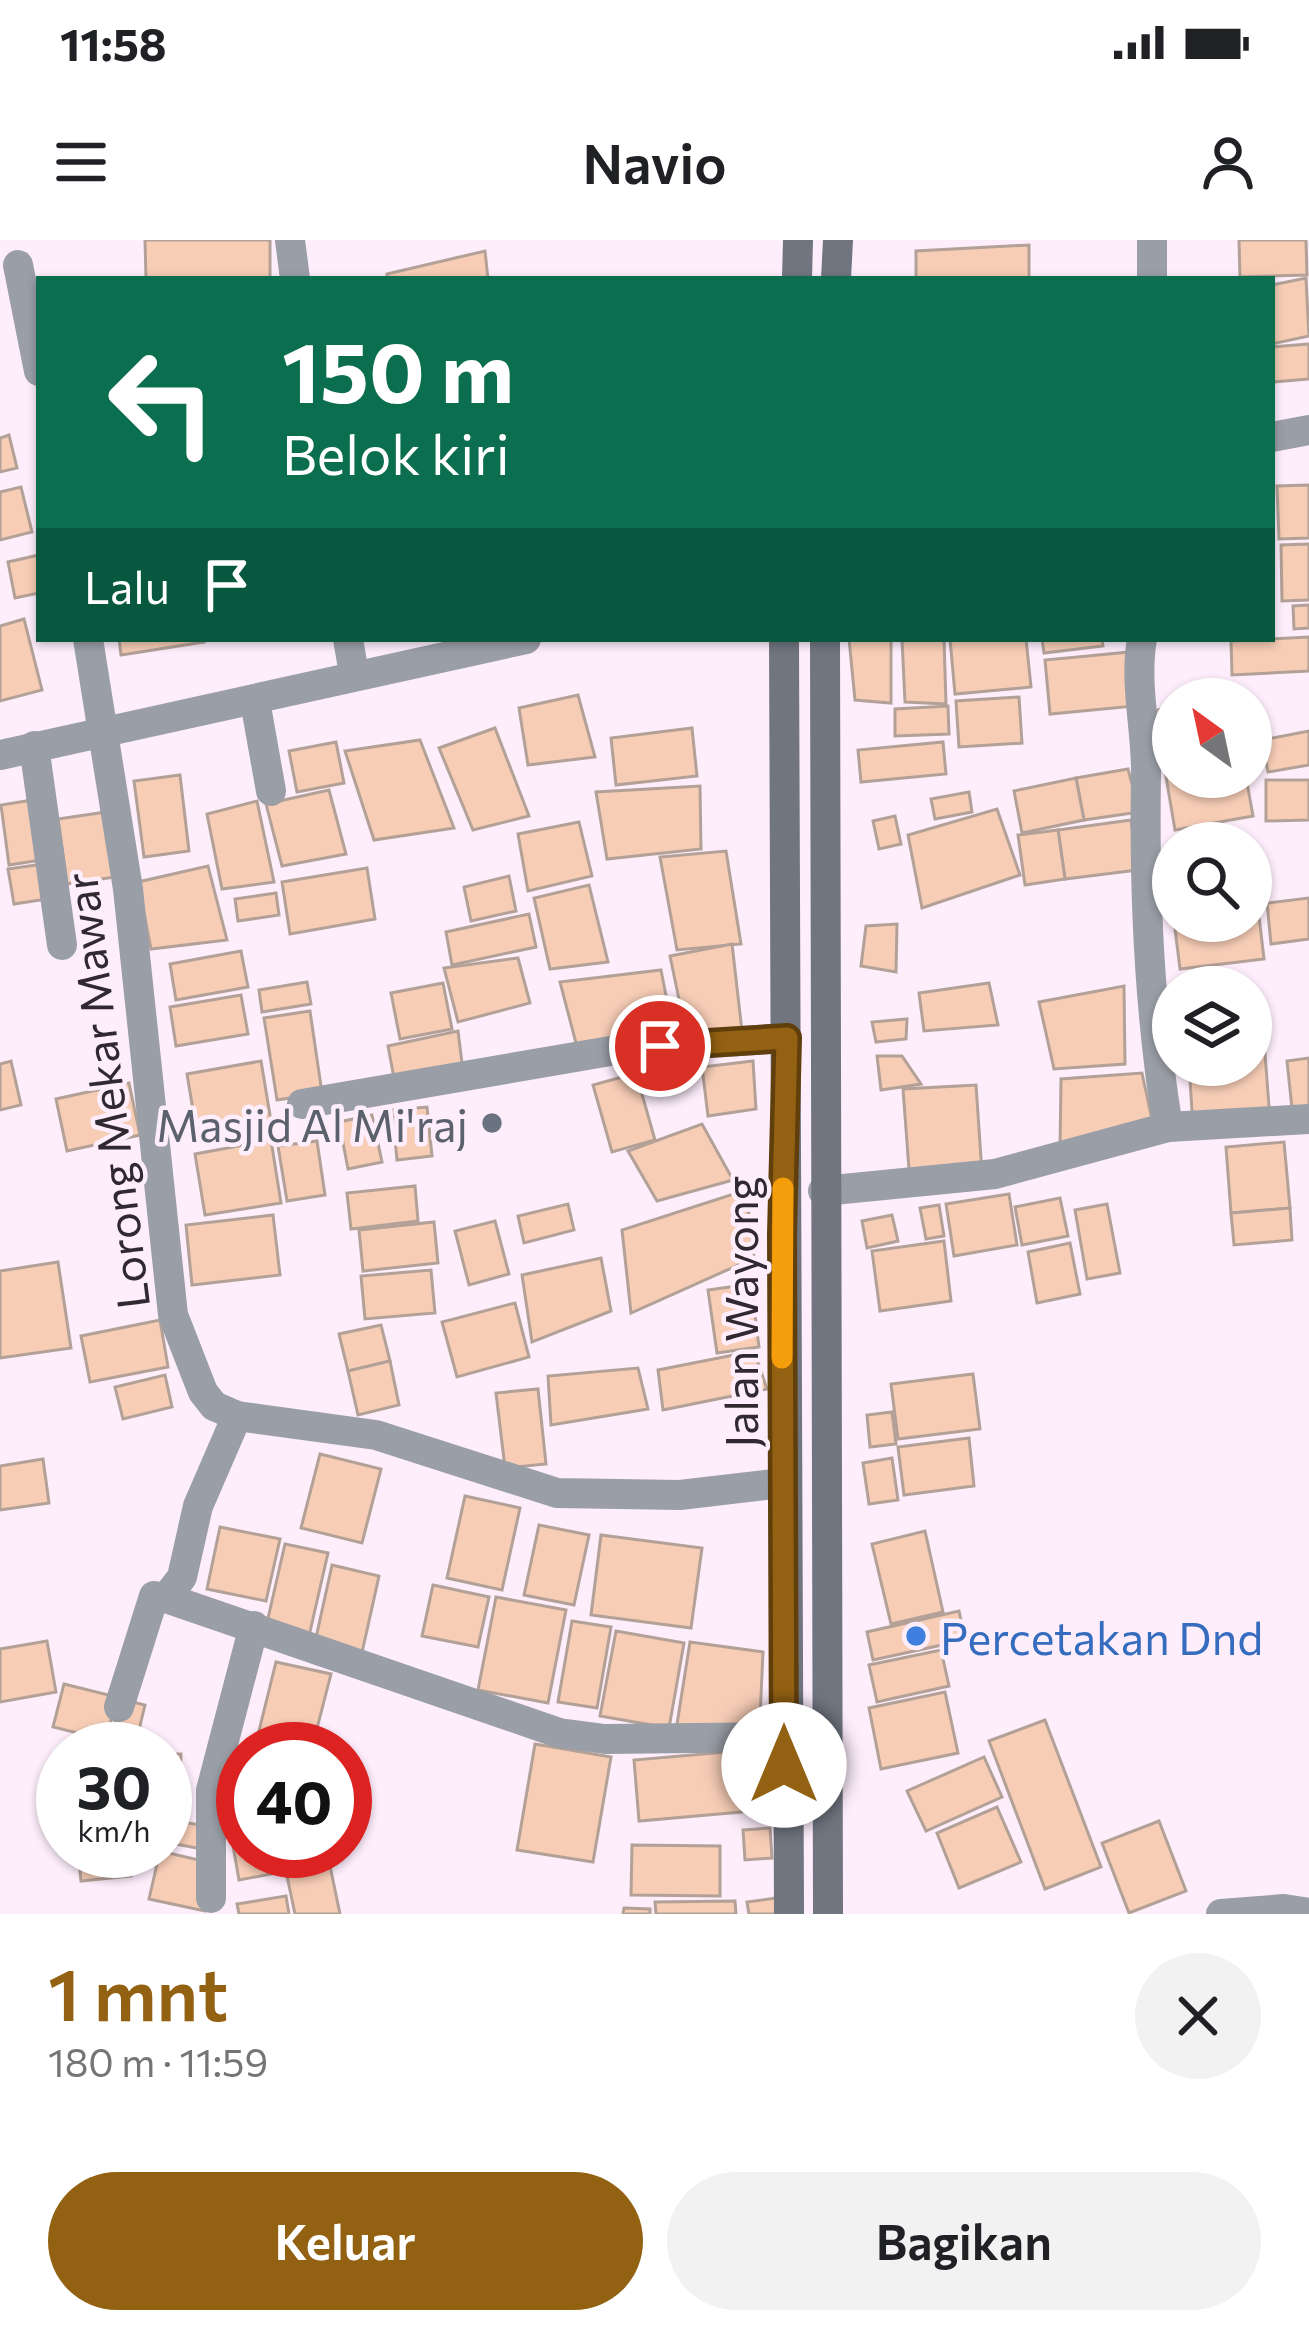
<!DOCTYPE html>
<html lang="id">
<head>
<meta charset="utf-8">
<style>
	:root { --surface:#fff; --page:#f2f2f2; --text:#202124; --muted:#757577; --accent:#936112 }
	body { margin:0; font-family:Commissioner,sans-serif; background:var(--page); color:var(--text); height:100vh; display:flex; flex-direction:column; font-size:45px; white-space:nowrap }
	* { box-sizing:border-box; margin:0 }
	p { font-size:39px; color:var(--muted) }
	.icon { flex:none; width:66px; height:66px; fill:none; stroke:currentColor; stroke-width:2; stroke-linecap:round; stroke-linejoin:round }
	.map { position:relative; height:1674px; overflow:hidden }
	.details { display:flex; flex-direction:column; background:var(--surface); flex:1 }
	.details>* { flex:none }
	.guide { position:absolute; left:36px; top:36px; width:1239px; height:366px; border-radius:0px; box-shadow:0 3px 9px #0004; background:#0b6e4f; color:#fff; overflow:hidden }
	.needle { width:78px; rotate:327deg }
	.buttons { position:absolute; left:1152px; top:438px; display:grid; gap:24px }
	.buttons a { display:grid; place-items:center; width:120px; height:120px; border-radius:50%; background:var(--surface); box-shadow:0 3px 9px #0004; font-size:60px }
	.speed { position:absolute; left:36px; top:1482px; display:flex; gap:24px; font-size:60px; font-weight:700; text-align:center }
	.speed>* { display:grid; place-content:center; width:156px; height:156px; border-radius:50%; background:var(--surface); box-shadow:0 3px 9px #0004; line-height:1 }
	.speed small { font-size:30px; font-weight:400 }
	.speed .limit { border:18px solid #d22; background:#fff; color:#111 }
	.pin { position:absolute; display:grid; place-items:center; width:102px; height:102px; color:#fff; margin:-51px; border:6px solid #fff; border-radius:50%; box-shadow:0 3px 12px #0007 }
	.me { position:absolute; width:132px; margin:-66px; rotate:0deg; stroke-linejoin:round; filter:drop-shadow(0 0 9px #0008) }
	.turn { display:flex; align-items:center; gap:42px; height:252px; padding:0 48px; font-size:54px }
	.turn .icon { width:156px; height:156px; stroke-width:2.5 }
	.turn b { display:block; font-size:84px; line-height:102px }
	.then { display:flex; align-items:center; height:114px; padding:0 48px; background:#0003; gap:24px; font-size:45px }
	.round { display:grid; place-items:center; flex:none; width:126px; height:126px; border-radius:63px; background:var(--page) }
	.head { display:flex; align-items:center; justify-content:space-between; height:204px; padding:0 48px }
	h1 { font-size:72px; font-weight:600; line-height:90px; color:var(--accent) }
	.action { display:flex; gap:24px; margin-top:auto; padding:24px 48px }
	.action a { flex:1; height:138px; border-radius:72px; background:var(--accent); color:#fff; font-size:48px; font-weight:600; line-height:138px; text-align:center }
	.action a+a { background:var(--page); color:var(--text) }
	.status { display:flex; justify-content:space-between; align-items:center; height:84px; padding:0 60px; background:var(--surface); direction:ltr }
	.status svg { height:33px; fill:currentColor }
	header { display:flex; justify-content:space-between; align-items:center; height:156px; padding:0 48px; background:var(--surface); font-size:54px; font-weight:600 }
	.map>svg:first-child { display:block }
</style>
</head>
<body>
<div class="status"><b>11:58</b><svg viewBox="0 0 49 12"><path d="M0 12V9h3v3zM5 12V6h3v6zM10 12V3h3v9zM15 12V0h3v12zM26 1h20v11H26zM47 4h2v5h-2z"/></svg></div>
<header><svg class="icon" aria-label="menu" viewBox="0 0 24 24"><path d="M4 6h16M4 12h16M4 18h16"/></svg>Navio<svg class="icon" aria-label="person" viewBox="0 0 24 24"><circle cx="12" cy="8" r="4"/><path d="M4 21q1-7 8-7t8 7"/></svg></header>
<div class="map">
<svg width="1309" height="1674" viewBox="0 0 1309 1674">
	<rect width="100%" height="100%" fill="#feeefc"/>
	<g fill="#f7cdb6" stroke="#b3a197" stroke-width="3">
		<polygon points="145,0 270,0 270,39 146,39"/>
		<polygon points="1239,0 1306,0 1307,35 1240,37"/>
		<polygon points="1029,5 1029,39 916,39 916,11"/>
		<polygon points="485,11 488,39 387,39 387,34"/>
		<polygon points="1306,38 1309,96 1272,104 1272,45"/>
		<polygon points="1309,104 1309,139 1272,142 1272,107"/>
		<polygon points="9,195 17,228 0,232 0,198"/>
		<polygon points="1309,245 1309,298 1279,299 1277,246"/>
		<polygon points="21,247 32,292 0,300 0,252"/>
		<polygon points="1309,304 1309,360 1282,361 1281,305"/>
		<polygon points="39,315 39,353 15,358 8,322"/>
		<polygon points="1309,365 1309,388 1294,389 1293,366"/>
		<polygon points="24,379 42,450 0,461 0,386"/>
		<polygon points="1309,397 1309,431 1232,435 1231,401"/>
		<polygon points="119,399 203,399 204,402 121,415"/>
		<polygon points="849,399 891,399 891,463 855,460"/>
		<polygon points="902,399 944,399 946,464 905,462"/>
		<polygon points="950,399 1026,399 1031,447 955,454"/>
		<polygon points="1042,399 1102,399 1103,406 1044,413"/>
		<polygon points="1130,412 1135,466 1050,474 1045,420"/>
		<polygon points="578,455 595,517 528,525 519,468"/>
		<polygon points="1019,457 1022,503 959,507 956,461"/>
		<polygon points="1173,465 1173,517 1170,518 1155,471"/>
		<polygon points="948,466 949,494 895,496 895,469"/>
		<polygon points="495,488 529,576 473,590 439,508"/>
		<polygon points="692,488 697,536 616,545 611,498"/>
		<polygon points="1309,491 1309,525 1268,532 1262,500"/>
		<polygon points="420,500 454,588 374,600 345,511"/>
		<polygon points="336,502 344,543 297,552 289,511"/>
		<polygon points="943,502 946,534 861,542 858,510"/>
		<polygon points="1173,523 1173,537 1246,537 1253,576 1175,590 1164,525"/>
		<polygon points="1128,529 1139,572 1084,580 1076,538"/>
		<polygon points="180,535 189,611 144,617 134,541"/>
		<polygon points="1076,538 1084,580 1022,593 1014,551"/>
		<polygon points="1266,540 1309,540 1309,580 1266,581"/>
		<polygon points="700,546 701,609 607,619 596,552"/>
		<polygon points="329,550 346,614 282,626 266,564"/>
		<polygon points="969,552 972,572 935,579 931,559"/>
		<polygon points="32,560 41,620 9,625 1,565"/>
		<polygon points="257,561 274,642 222,649 207,574"/>
		<polygon points="997,569 1020,635 922,668 908,595"/>
		<polygon points="106,572 115,637 67,644 58,579"/>
		<polygon points="895,576 901,604 879,609 873,581"/>
		<polygon points="1131,580 1138,630 1065,639 1058,590"/>
		<polygon points="579,582 592,636 528,651 518,594"/>
		<polygon points="1058,590 1065,639 1025,645 1018,595"/>
		<polygon points="726,611 741,704 677,710 660,617"/>
		<polygon points="43,624 47,659 14,664 8,629"/>
		<polygon points="208,626 227,700 151,709 138,642"/>
		<polygon points="367,628 375,679 290,694 282,642"/>
		<polygon points="509,636 516,671 471,681 464,647"/>
		<polygon points="589,645 608,722 550,729 534,658"/>
		<polygon points="276,653 279,675 238,681 235,659"/>
		<polygon points="1309,658 1309,699 1271,704 1267,663"/>
		<polygon points="1258,668 1264,719 1180,729 1174,681 1251,681 1251,669"/>
		<polygon points="529,674 536,707 452,725 446,692"/>
		<polygon points="897,684 896,732 861,726 866,686"/>
		<polygon points="732,704 742,791 687,798 670,716"/>
		<polygon points="241,711 248,747 176,760 170,724"/>
		<polygon points="518,718 530,763 458,782 444,728"/>
		<polygon points="661,730 674,796 577,807 560,742"/>
		<polygon points="307,742 311,764 262,772 259,750"/>
		<polygon points="443,743 452,789 400,799 391,753"/>
		<polygon points="989,743 998,785 924,791 919,753"/>
		<polygon points="1124,746 1125,824 1054,829 1039,762"/>
		<polygon points="241,755 248,794 176,806 170,767"/>
		<polygon points="310,771 322,853 277,860 264,778"/>
		<polygon points="907,779 906,799 876,802 872,782"/>
		<polygon points="1263,787 1270,880 1193,886 1189,825 1251,825 1251,788"/>
		<polygon points="458,791 463,831 396,849 388,806"/>
		<polygon points="877,816 902,816 921,844 881,850"/>
		<polygon points="1309,818 1309,876 1293,878 1287,821"/>
		<polygon points="11,821 21,865 0,870 0,824"/>
		<polygon points="261,821 272,887 198,900 187,834"/>
		<polygon points="753,821 756,869 708,876 702,827"/>
		<polygon points="636,833 655,900 612,912 593,845"/>
		<polygon points="1142,833 1154,889 1060,909 1061,839"/>
		<polygon points="129,843 140,895 67,911 56,859"/>
		<polygon points="976,845 982,933 910,943 903,849"/>
		<polygon points="427,867 432,916 397,920 392,870"/>
		<polygon points="372,875 382,922 348,929 339,882"/>
		<polygon points="702,884 733,940 657,961 628,911"/>
		<polygon points="271,900 281,963 205,975 195,914"/>
		<polygon points="317,901 325,955 287,961 278,906"/>
		<polygon points="1284,902 1290,968 1231,973 1226,907"/>
		<polygon points="415,946 418,981 351,989 347,953"/>
		<polygon points="746,950 754,1018 631,1073 622,990"/>
		<polygon points="1009,954 1017,1005 954,1016 946,964"/>
		<polygon points="1060,958 1068,996 1022,1005 1015,967"/>
		<polygon points="568,964 574,990 524,1003 518,976"/>
		<polygon points="1107,964 1120,1033 1087,1039 1075,970"/>
		<polygon points="939,965 944,996 926,999 920,968"/>
		<polygon points="1290,968 1292,1000 1234,1005 1231,973"/>
		<polygon points="273,975 280,1035 192,1045 186,985"/>
		<polygon points="892,975 898,1001 867,1008 862,981"/>
		<polygon points="495,981 509,1034 469,1045 455,991"/>
		<polygon points="434,982 438,1023 363,1031 359,990"/>
		<polygon points="944,1001 951,1061 880,1071 872,1011"/>
		<polygon points="1070,1003 1080,1054 1037,1063 1028,1012"/>
		<polygon points="601,1018 611,1071 532,1102 522,1035"/>
		<polygon points="58,1022 71,1108 0,1118 0,1031"/>
		<polygon points="431,1030 435,1073 365,1079 361,1036"/>
		<polygon points="751,1044 759,1107 717,1113 708,1050"/>
		<polygon points="515,1063 529,1117 457,1137 442,1082"/>
		<polygon points="160,1080 168,1127 90,1142 81,1096"/>
		<polygon points="381,1085 390,1121 348,1131 339,1094"/>
		<polygon points="754,1111 767,1149 663,1170 658,1130"/>
		<polygon points="390,1121 399,1165 358,1175 348,1131"/>
		<polygon points="638,1128 648,1169 551,1185 548,1136"/>
		<polygon points="973,1134 980,1189 898,1199 891,1144"/>
		<polygon points="165,1135 172,1167 123,1179 115,1147"/>
		<polygon points="538,1149 546,1224 505,1228 496,1153"/>
		<polygon points="892,1172 896,1204 870,1207 867,1175"/>
		<polygon points="969,1198 974,1246 904,1255 898,1207"/>
		<polygon points="320,1214 381,1229 362,1303 301,1288"/>
		<polygon points="892,1218 898,1260 869,1264 863,1223"/>
		<polygon points="43,1219 49,1263 0,1270 0,1226"/>
		<polygon points="465,1256 520,1268 502,1350 447,1338"/>
		<polygon points="539,1285 589,1295 574,1365 524,1355"/>
		<polygon points="220,1287 280,1299 266,1361 207,1349"/>
		<polygon points="925,1291 943,1372 891,1384 872,1304"/>
		<polygon points="601,1295 702,1308 691,1388 591,1375"/>
		<polygon points="285,1304 328,1313 309,1396 266,1387"/>
		<polygon points="332,1325 379,1336 361,1417 314,1407"/>
		<polygon points="433,1345 489,1357 478,1407 422,1396"/>
		<polygon points="496,1357 566,1370 548,1463 478,1450"/>
		<polygon points="959,1371 965,1400 873,1420 867,1392"/>
		<polygon points="572,1381 611,1387 597,1468 558,1462"/>
		<polygon points="616,1391 684,1403 669,1488 600,1476"/>
		<polygon points="47,1401 56,1452 0,1462 0,1409"/>
		<polygon points="690,1402 763,1412 759,1500 674,1503"/>
		<polygon points="941,1410 949,1446 877,1462 869,1425"/>
		<polygon points="276,1422 331,1434 313,1504 259,1491"/>
		<polygon points="64,1444 117,1457 106,1500 53,1487"/>
		<polygon points="945,1452 958,1513 881,1529 869,1468"/>
		<polygon points="121,1459 145,1465 135,1506 110,1500"/>
		<polygon points="1045,1480 1101,1627 1045,1649 989,1501"/>
		<polygon points="535,1504 611,1517 593,1622 517,1610"/>
		<polygon points="761,1509 765,1570 639,1581 634,1520"/>
		<polygon points="165,1514 181,1514 179,1562 165,1562"/>
		<polygon points="984,1517 1002,1557 926,1591 907,1551"/>
		<polygon points="997,1567 1021,1622 959,1648 937,1593"/>
		<polygon points="165,1579 206,1586 202,1609 165,1602"/>
		<polygon points="243,1581 243,1611 315,1611 318,1625 239,1640 229,1583"/>
		<polygon points="1159,1581 1186,1651 1129,1673 1102,1603"/>
		<polygon points="770,1588 772,1618 745,1620 743,1590"/>
		<polygon points="632,1605 720,1606 720,1656 631,1655"/>
		<polygon points="78,1611 129,1611 131,1636 81,1641"/>
		<polygon points="160,1611 216,1624 205,1671 149,1659"/>
		<polygon points="330,1626 340,1674 295,1674 287,1636"/>
		<polygon points="286,1656 289,1674 239,1674 237,1664"/>
		<polygon points="776,1658 777,1674 749,1674 747,1662"/>
		<polygon points="735,1661 736,1674 656,1674 655,1662"/>
		<polygon points="624,1668 650,1669 650,1674 623,1674"/>
	</g>
	<g fill="none" stroke-linecap="round" stroke-linejoin="round">
		<g stroke="#9a9ea6" stroke-width="30">
			<polyline points="290,0 295,39"/>
			<polyline points="18,25 39,131"/>
			<polyline points="1152,39 1152,0"/>
			<polyline points="1272,197 1309,190"/>
			<polyline points="88,399 128,649 173,1075 203,1152 214,1166 237,1176"/>
			<polyline points="348,399 354,434"/>
			<polyline points="255,461 271,551"/>
			<polyline points="34,506 62,705"/>
			<polyline points="0,515 526,399"/>
			<polyline points="302,864 622,809 787,798"/>
			<polyline points="1168,887 1309,879"/>
			<path d="M823 951 995 934 1168 887C1149 771 1144 654 1146 537 1147 491 1134 445 1142 399"/>
			<polyline points="166,1358 559,1493 605,1499 784,1497"/>
			<polyline points="119,1467 154,1356 166,1358 182,1337 198,1266 237,1176 376,1195 557,1253 680,1255 783,1243"/>
			<polyline points="211,1658 211,1550 254,1386"/>
			<polyline points="1221,1674 1284,1669 1309,1673"/>
		</g>
		<g stroke="#707580" stroke-width="30">
			<polyline points="797,39 798,0"/>
			<polyline points="836,39 838,0"/>
			<polyline points="784,399 789,1674"/>
			<polyline points="825,399 828,1674"/>
		</g>
	</g>
	<g fill="none" stroke-linecap="round" stroke-linejoin="round">
		<defs>
			<polyline id="route" points="660,806 787,798 782,994 784,1525"/>
		</defs>
		<use href="#route" stroke="#603f0c" stroke-width="30"/>
		<use href="#route" stroke="#936112" stroke-width="21"/>
		<polyline stroke="#f59e0b" stroke-width="21" points="782,1118 783,948"/>
	</g>
	<circle fill="#6b7280" stroke="#feeefc" stroke-width="4.5" cx="492" cy="883" r="12"/>
	<circle fill="#3f7fe0" stroke="#feeefc" stroke-width="4.5" cx="916" cy="1396" r="12"/>
	<g text-anchor="middle" dominant-baseline="central" stroke-width="9" stroke-linejoin="round" paint-order="stroke">
		<g font-size="45" fill="#302a30" stroke="#feeefc">
			<text transform="translate(105 851) rotate(-97)">Lorong Mekar Mawar</text>
			<text transform="translate(739 1072) rotate(-90)">Jalan Wayong</text>
		</g>
		<g font-size="45" fill="#5b616d" stroke="#feeefc" text-anchor="end">
			<text x="468" y="883">Masjid Al Mi'raj</text>
		</g>
		<g font-size="45" fill="#366cbe" stroke="#feeefc" text-anchor="start">
			<text x="940" y="1396">Percetakan Dnd</text>
		</g>
	</g>
</svg>
<div class="buttons">
<a><svg class="needle" viewBox="-14 -14 28 28"><path d="M0-13l5 13h-10z" fill="#e53935"/><path d="M0 13l5-13h-10z" fill="#757577"/></svg></a>
<a><svg class="icon" aria-label="search" viewBox="0 0 24 24"><circle cx="10" cy="10" r="6"/><path d="M15 15l6 6"/></svg></a>
<a><svg class="icon" aria-label="layers" viewBox="0 0 24 24"><path d="M12 4l9 5-9 5-9-5zM3 14l9 5 9-5"/></svg></a>
</div>
<div class="speed"><div>30<small>km/h</small></div><div class="limit">40</div></div>
<div class="pin" style="left:660px;top:806px;background:#d93025"><svg class="icon" aria-label="arrive" viewBox="0 0 24 24"><path d="M6 21V4h12l-3 4 3 4H6"/></svg></div>
<svg class="me" style="left:784px;top:1525px" viewBox="-20 -20 40 40"><circle r="19" fill="#fff"/><path d="M0-13L10 11 0 6-10 11z" fill="#936112"/></svg>
<div class="guide">
<div class="turn"><svg class="icon" aria-label="left" viewBox="0 0 24 24"><path d="M17 20v-9H6M10 6l-5 5 5 5"/></svg><div><b>150 m</b>Belok kiri</div></div>
<div class="then">Lalu<svg class="icon" aria-label="arrive" viewBox="0 0 24 24"><path d="M6 21V4h12l-3 4 3 4H6"/></svg></div>
</div>
</div>
<section class="details">
<div class="head"><div><h1>1 mnt</h1><p>180 m · 11:59</p></div><a class="round"><svg class="icon" aria-label="close" viewBox="0 0 24 24"><path d="M6 6l12 12M18 6L6 18"/></svg></a></div>
<div class="action"><a>Keluar</a><a>Bagikan</a></div>
</section>
</body>
</html>
